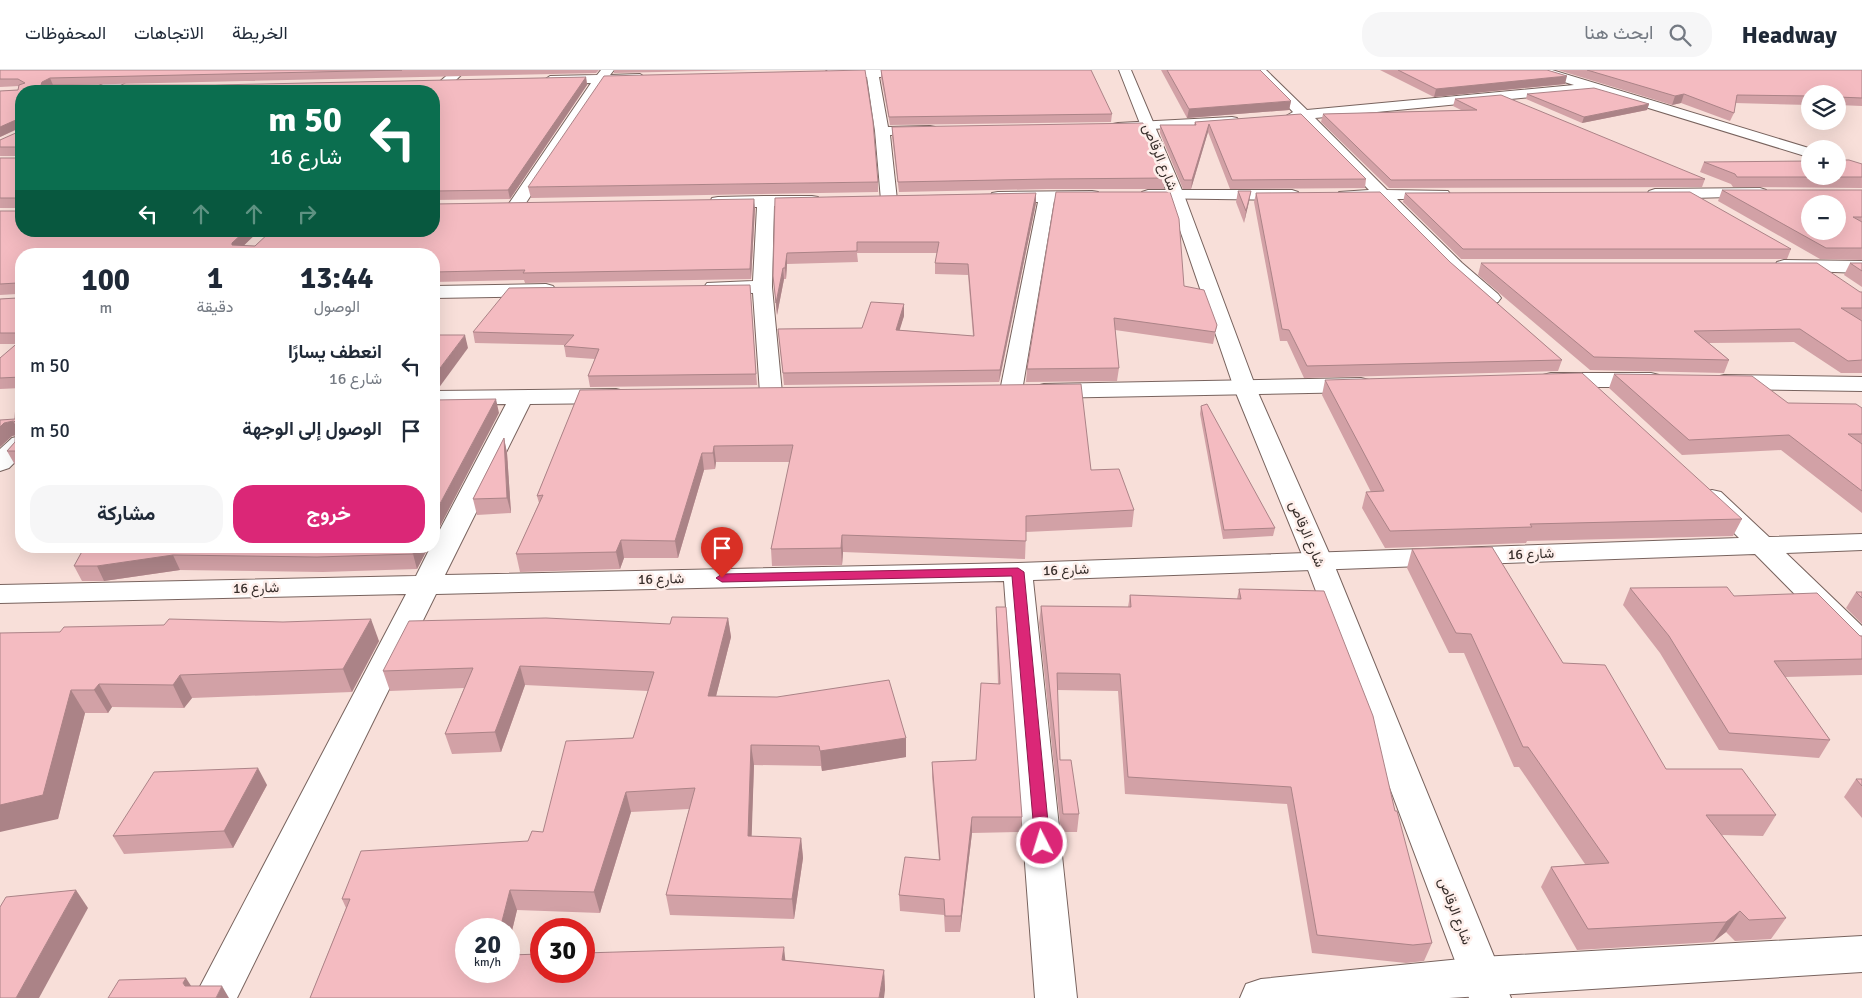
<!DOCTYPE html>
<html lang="ar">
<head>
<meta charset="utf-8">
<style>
	:root { --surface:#fff; --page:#f6f6f7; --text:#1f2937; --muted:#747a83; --line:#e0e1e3; --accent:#db2777 }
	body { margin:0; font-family:Signika,Vazirmatn,sans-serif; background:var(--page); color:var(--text); direction:rtl; height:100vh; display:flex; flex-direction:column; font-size:19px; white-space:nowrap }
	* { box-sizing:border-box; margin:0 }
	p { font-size:16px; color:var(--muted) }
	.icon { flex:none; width:28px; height:28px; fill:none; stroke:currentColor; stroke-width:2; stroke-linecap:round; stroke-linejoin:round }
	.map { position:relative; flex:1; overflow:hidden; direction:ltr }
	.side { position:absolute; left:15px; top:178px; width:425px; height:305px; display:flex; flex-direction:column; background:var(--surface); border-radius:20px; box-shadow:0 5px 20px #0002; direction:rtl }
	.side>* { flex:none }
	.top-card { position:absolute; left:15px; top:15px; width:425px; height:152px; border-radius:20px; box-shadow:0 5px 20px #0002; direction:rtl; background:#0b6e4f; color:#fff; overflow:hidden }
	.buttons { position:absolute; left:1801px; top:15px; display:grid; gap:10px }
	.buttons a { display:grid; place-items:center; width:45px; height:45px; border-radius:50%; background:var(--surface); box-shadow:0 5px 20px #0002; font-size:25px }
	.speed { position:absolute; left:455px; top:848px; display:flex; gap:10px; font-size:25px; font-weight:700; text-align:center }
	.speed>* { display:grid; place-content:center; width:65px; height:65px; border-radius:50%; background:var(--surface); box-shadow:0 5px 20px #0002; line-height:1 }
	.speed small { font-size:12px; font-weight:400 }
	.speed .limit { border:8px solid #d22; background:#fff; color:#111 }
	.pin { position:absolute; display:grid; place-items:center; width:42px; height:42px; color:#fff; margin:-51px -21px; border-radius:50% 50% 50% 0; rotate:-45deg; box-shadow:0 0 5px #0007 }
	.pin .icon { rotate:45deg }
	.me { position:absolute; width:55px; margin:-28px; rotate:355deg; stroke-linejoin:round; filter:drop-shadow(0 0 4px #0008) }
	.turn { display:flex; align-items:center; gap:18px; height:105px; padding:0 15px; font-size:22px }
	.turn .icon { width:65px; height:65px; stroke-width:2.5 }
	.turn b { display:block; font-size:35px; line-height:42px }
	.lanes { display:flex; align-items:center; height:48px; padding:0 15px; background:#0003; justify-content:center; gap:25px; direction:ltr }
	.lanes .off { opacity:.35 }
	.eta { display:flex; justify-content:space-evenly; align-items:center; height:85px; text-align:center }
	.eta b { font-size:30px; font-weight:700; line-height:35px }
	.button { display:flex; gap:10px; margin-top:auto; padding:10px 15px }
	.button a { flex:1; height:58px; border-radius:20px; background:var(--accent); color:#fff; font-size:20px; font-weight:700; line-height:58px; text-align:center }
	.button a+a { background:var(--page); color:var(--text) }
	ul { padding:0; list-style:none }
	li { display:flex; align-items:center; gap:15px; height:65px; padding:0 15px }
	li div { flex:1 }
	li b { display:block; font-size:19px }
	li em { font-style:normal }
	header { display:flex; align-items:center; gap:30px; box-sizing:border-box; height:70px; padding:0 25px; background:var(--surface); border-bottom:1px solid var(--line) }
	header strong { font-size:24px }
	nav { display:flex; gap:28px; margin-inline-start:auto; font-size:18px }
	.search { width:350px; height:45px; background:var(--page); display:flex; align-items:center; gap:12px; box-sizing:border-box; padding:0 18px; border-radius:20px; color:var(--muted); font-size:19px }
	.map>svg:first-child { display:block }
</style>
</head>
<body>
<header>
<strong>Headway</strong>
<div class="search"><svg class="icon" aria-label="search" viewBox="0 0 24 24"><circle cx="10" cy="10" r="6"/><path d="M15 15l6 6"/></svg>ابحث هنا</div>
<nav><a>الخريطة</a><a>الاتجاهات</a><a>المحفوظات</a></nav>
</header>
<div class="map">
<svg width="1862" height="928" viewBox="0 0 1862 928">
	<rect width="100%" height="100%" fill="#f8dfd9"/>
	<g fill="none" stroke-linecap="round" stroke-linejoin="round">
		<defs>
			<g id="minor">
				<polygon points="131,0 147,0 110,21 93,21 95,18"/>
				<polygon points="453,0 466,0 439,27 434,28 434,21 429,21"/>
				<polygon points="601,0 614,0 610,5 640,4 646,8 640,12 604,13 522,139 510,139 508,135 591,13 550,14 544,10 550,6 597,5"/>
				<polygon points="838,0 922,0 923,2 917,6 879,7 888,57 930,56 935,57 937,60 935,63 930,64 890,65 897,130 895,134 883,134 881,130 875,61 867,7 828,8 822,4 828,0"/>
				<polygon points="1253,0 1266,0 1307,40 1574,15 1535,3 1533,0 1552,0 1812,79 1810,79 1810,88 1805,86 1593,21 1315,48 1387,120 1448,121 1450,124 1448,127 1442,129 1397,129 1462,193 1498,224 1501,228 1498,232 1491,234 1484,232 1448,201 1379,130 1339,128 1337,125 1339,122 1369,120 1300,49 1288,49 1286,46 1293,42"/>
				<polygon points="1232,47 1237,48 1239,51 1237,54 1118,61 1113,60 1111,57 1113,54 1118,53"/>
				<polygon points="1760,118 1766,120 1768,123 1766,126 1655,129 1649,127 1647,124 1649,121 1655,119"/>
				<polygon points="1148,120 1292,120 1298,122 1300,125 1298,128 1292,130 1142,128 1140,125 1142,122"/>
				<polygon points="1092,121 1098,122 1100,126 1098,130 1054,131 1022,321 1019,326 1011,328 1003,326 1000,321 1038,132 998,132 992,131 990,127 992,123 998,122"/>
				<polygon points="766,126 812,126 818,127 820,131 818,135 812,136 774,136 772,217 782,323 779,328 771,330 763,328 760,323 753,223 707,221 704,217 707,213 753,211 757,137 718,137 712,136 710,132 712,128 718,127"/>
				<polygon points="1784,190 1862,191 1862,203 1777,200 1775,196 1777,192"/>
				<polygon points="546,214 553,216 556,220 553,224 546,226 434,228 434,216"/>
				<polygon points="1551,303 1651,303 1659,305 1662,310 1659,315 1651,317 1551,317 1543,315 1540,310 1543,305"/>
				<polygon points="1724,305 1862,307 1862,321 1724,319 1716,317 1713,312 1716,307"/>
				<polygon points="1361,308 1369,310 1372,315 1369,320 1361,322 1044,328 1036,326 1033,321 1036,316 1044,314"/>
				<polygon points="616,319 624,321 628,326 624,331 616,333 530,334 445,505 1018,493 1739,468 1699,428 1703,422 1712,420 1721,422 1769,467 1862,464 1862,480 1786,483 1862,556 1862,584 1851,581 1755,484 1033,510 1077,928 1035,928 1004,511 436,524 237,928 194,928 406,524 0,533 0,515 416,506 431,476 434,476 434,471 506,334 434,335 434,321"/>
				<polygon points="21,366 21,386 9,398 0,401 0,379 12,368"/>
				<polygon points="1862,866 1862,902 1449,928 1240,928 1246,914 1261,909 1481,887"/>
			</g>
			<polygon id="tertiary" points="1119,0 1131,0 1184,125 1256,318 1333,492 1511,928 1469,928 1305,492 1234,318 1168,125"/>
		</defs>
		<use href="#minor" stroke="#78635e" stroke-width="2"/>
		<use href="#tertiary" stroke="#78635e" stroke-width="2"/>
		<use href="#minor" fill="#fff" fill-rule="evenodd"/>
		<use href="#tertiary" fill="#fff" fill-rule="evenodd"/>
	</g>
	<g fill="#d2a1a6">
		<polygon points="0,0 599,0 596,3 72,15 215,15 586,7 587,15 510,129 434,130 434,21 21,161 259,161 243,176 255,176 755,138 751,209 525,213 524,210 434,212 434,184 21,184 21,318 0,319 0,288 17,274 0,274 0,229 17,228 17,224 0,225 0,141 18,141 18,138 0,138 0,88 18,88 18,86 0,86 0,70 18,62 18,59 0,67 0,21 18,20 19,16 0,17"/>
		<polygon points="614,0 748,0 614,3"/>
		<polygon points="881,0 1112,44 1111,52 890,55 881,8"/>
		<polygon points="1161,0 1260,0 1291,31 1289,40 1187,48"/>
		<polygon points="1380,0 1547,0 1565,14 1434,27"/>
		<polygon points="1558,0 1862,0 1862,36 1838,35 1838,24 1810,24 1810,35 1735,33 1734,43 1730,51 1681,33 1672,35"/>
		<polygon points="1527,24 1649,34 1647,40 1582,53 1526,29"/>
		<polygon points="1455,29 1705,109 1702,117 1389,118 1321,52 1323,44 1461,40 1453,36"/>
		<polygon points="1301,44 1366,109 1365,118 1230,119 1208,62 1191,119 1183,119 1160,63 1160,55 1194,55 1195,52"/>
		<polygon points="892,57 1165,108 1164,119 1047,119 899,122 892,67"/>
		<polygon points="1704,92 1862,94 1862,118 1733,117 1731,114 1700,102"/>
		<polygon points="878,112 878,122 531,128 528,117"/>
		<polygon points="1722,120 1862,120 1862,190 1820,189 1718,131"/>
		<polygon points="1238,121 1251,121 1244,153 1236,132"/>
		<polygon points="1056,122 1184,216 1217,255 1213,274 1115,260 1119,298 1117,311 1026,312 1027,299"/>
		<polygon points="1036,123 1036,133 999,312 784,315 778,259 862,258 904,234 904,246 899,260 973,266 968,205 935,204 935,193 937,183 857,183 858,192 787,194 786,209 784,209 777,245 773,206 775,128"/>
		<polygon points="1256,123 1450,192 1562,290 1558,301 1304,308 1287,271 1280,271 1254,132"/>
		<polygon points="1405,123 1791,179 1787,189 1461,189 1403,132"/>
		<polygon points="1481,193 1862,222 1862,250 1860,250 1862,251 1862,303 1841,303 1794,272 1709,273 1729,290 1724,303 1590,300 1478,205"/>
		<polygon points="1850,193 1862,193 1862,217 1844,205"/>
		<polygon points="750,215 757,315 590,317 588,306 595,289 566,287 564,275 475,273 473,262"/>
		<polygon points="1614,304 1788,333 1862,338 1862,443 1781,380 1682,385 1609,318"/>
		<polygon points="1325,310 1742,449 1733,466 1527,471 1526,473 1385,478 1362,438 1366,422 1371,422 1322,325"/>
		<polygon points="580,320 1091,400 1134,440 1132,457 1026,462 1025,489 843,482 842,495 772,496 771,479 790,392 716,392 715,399 704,400 678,488 624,488 620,499 520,502 516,484 539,433 537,426"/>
		<polygon points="21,334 21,395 15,395 7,381 15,372 16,365 12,366 0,377 15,349"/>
		<polygon points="1201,336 1275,458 1273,466 1223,469 1200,344"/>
		<polygon points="504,368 507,383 511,443 477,445 473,429"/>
		<polygon points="85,476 429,476 417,499 323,502 180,500 104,511 82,511 74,496"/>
		<polygon points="1412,479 1563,593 1666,699 1776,745 1763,766 1722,765 1786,848 1771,869 1735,871 1726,862 1713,872 1577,880 1541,817 1551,797 1585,794 1519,697 1514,697 1464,583 1449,583 1407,498"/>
		<polygon points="1630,518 1734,526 1862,566 1862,605 1785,607 1830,670 1819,688 1719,680 1660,583 1623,535"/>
		<polygon points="1239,519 1395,741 1432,873 1424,891 1406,893 1312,883 1287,734 1125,724 1118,621 1057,620 1060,690 1079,744 1077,762 1061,762 1039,553 1041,536 1128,537 1130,525 1237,529"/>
		<polygon points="1856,522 1862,522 1862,554 1846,538"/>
		<polygon points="996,537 1022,747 1021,762 972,763 960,862 945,862 944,845 900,841 899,825 939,790 932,707 932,692 976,690 998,614 996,552"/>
		<polygon points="728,548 731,567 716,626 906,668 906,687 822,701 821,696 754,695 751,767 801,768 803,788 794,849 670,845 666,825 689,739 631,742 600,843 517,840 509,873 509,859 466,901 785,890 884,900 885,920 310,928 346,838 342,829 528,771 543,762 633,668 648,621 525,615 501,682 452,684 445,664 464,618 390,621 383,601 670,554"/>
		<polygon points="0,563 379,571 352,622 192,628 184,638 112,637 108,643 85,643 58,749"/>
		<polygon points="1856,709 1862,709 1862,748 1844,727"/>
		<polygon points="267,715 233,778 124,784 113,766"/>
	</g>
	<g fill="#ab8387">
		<polygon points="1567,6 1565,14 1434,27 1436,19"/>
		<polygon points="586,7 587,15 510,129 508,120"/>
		<polygon points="50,8 53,15 41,15 42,12"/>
		<polygon points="1684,24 1681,33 1672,35 1675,26"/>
		<polygon points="1291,31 1289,40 1187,48 1189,39"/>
		<polygon points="1649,34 1647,40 1582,53 1584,47"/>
		<polygon points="18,49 21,57 0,67 0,57"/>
		<polygon points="1209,54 1208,62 1191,119 1192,110"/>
		<polygon points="1251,121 1249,132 1244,153 1246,141"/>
		<polygon points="1036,123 1036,133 999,312 1000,300"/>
		<polygon points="754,129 755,138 751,209 750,199"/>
		<polygon points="245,161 259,161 236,183 232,175 232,173"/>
		<polygon points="787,183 787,194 786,209 785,198"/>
		<polygon points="783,198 784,209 777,245 776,233"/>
		<polygon points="904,234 904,246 896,272 896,260"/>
		<polygon points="465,265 468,278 438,319 434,320 434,306"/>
		<polygon points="496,329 499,343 434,468 434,445"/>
		<polygon points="13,351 21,364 12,366 0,377 0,357 4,353"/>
		<polygon points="504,368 507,383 511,443 507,428"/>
		<polygon points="714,376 716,392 715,399 713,383"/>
		<polygon points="702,383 704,400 678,488 675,471"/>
		<polygon points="842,465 843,482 842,495 841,478"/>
		<polygon points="621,470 624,488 620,499 616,482"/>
		<polygon points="417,476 429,476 417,499 413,484"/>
		<polygon points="173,485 180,500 104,511 97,496"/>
		<polygon points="728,548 731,567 711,646 708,626"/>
		<polygon points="371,549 379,571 352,622 343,599"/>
		<polygon points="520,596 525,615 501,682 495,662"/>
		<polygon points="180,605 192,628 184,638 173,615"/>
		<polygon points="99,614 112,637 108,643 94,620"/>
		<polygon points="71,620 85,643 58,749 0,762 0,735"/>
		<polygon points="906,668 906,687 822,701 820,681"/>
		<polygon points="751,675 754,695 751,787 748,766"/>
		<polygon points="258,698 267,715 233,778 224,761"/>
		<polygon points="626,722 631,742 600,843 594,822"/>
		<polygon points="972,747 972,763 960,862 961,846"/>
		<polygon points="801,768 803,788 794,849 792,829"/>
		<polygon points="76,820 88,838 39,928 16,928"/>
		<polygon points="510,820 517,840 509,873 509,859 500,859"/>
		<polygon points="1740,841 1726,862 1713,872 1726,852"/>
		<polygon points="784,877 786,897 782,890"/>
		<polygon points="884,900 885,920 884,928 879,928"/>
		<polygon points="186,908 195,922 193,928 183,913"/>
		<polygon points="222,916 229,928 216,928"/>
	</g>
	<g fill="#f4bbc1" stroke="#ab8387" fill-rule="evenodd">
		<polygon points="0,0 402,0 50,8 42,12 41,15 215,15 586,7 508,120 434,121 434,21 21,21 21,161 245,161 232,173 232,175 255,176 271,161 434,161 434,134 754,129 750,199 523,203 525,200 434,202 434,184 21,184 21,263 0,263 0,229 17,228 17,213 0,214 0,141 18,141 18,128 0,128 0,88 18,88 18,77 0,77 0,70 18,62 18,49 0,57 0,21 18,20 19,15 25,13 18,9 0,9"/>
		<polygon points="865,0 873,52 878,112 528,117 604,6"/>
		<polygon points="881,0 1091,0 1112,44 889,47"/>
		<polygon points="1167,0 1260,0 1291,31 1189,39"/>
		<polygon points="1398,0 1547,0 1567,6 1436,19"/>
		<polygon points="1587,0 1862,0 1862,28 1838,27 1838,24 1810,24 1810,26 1737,25 1734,43 1684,24 1675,26"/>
		<polygon points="1594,18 1649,34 1584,47 1527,24"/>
		<polygon points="1501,25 1705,109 1391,110 1323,44 1477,40 1455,29"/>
		<polygon points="1301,44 1366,109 1232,110 1209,54 1192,110 1184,110 1160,55 1196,55 1195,52"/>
		<polygon points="1143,53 1165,108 1048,109 898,112 892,57"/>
		<polygon points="1838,90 1849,90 1862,94 1862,107 1737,107 1735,104 1704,92 1810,91 1810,106 1838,106"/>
		<path d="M1722 120H1862V147H1853L1862 152V178H1826ZM1810 134H1838V161H1810Z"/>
		<polygon points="1238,121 1251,121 1246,141"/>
		<polygon points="1056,122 1170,122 1179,149 1184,216 1204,220 1217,255 1215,262 1114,248 1119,298 1027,299"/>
		<polygon points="1380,122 1450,192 1562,290 1307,296 1289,260 1282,259 1256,123"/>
		<polygon points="1690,122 1791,179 1463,179 1405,123"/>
		<polygon points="1036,123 1000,300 783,303 778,259 862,258 871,232 904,234 896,260 974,266 968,194 935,193 939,172 857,172 857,181 787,183 785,198 783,198 776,233 773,206 775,128"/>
		<polygon points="1481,193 1817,193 1860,222 1862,222 1862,238 1841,238 1862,251 1862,290 1848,291 1800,259 1694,261 1729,290 1594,287"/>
		<polygon points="1850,193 1862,193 1862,201"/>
		<polygon points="750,215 756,304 588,306 599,279 564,276 574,265 473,262 509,218"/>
		<polygon points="434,265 465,265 434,306"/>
		<polygon points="21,270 21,307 0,308 0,288"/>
		<polygon points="1582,303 1742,449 1530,454 1532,457 1390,461 1366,422 1384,421 1325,310"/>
		<polygon points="1614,304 1752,306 1788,333 1856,334 1862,338 1862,364 1848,364 1862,374 1862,421 1789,365 1689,370"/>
		<polygon points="1081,314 1091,400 1119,399 1134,440 1026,446 1026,471 842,465 841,478 771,479 793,375 714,376 713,383 702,383 675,471 621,470 616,482 516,484 543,425 537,426 580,320"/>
		<polygon points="496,329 434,445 434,330"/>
		<polygon points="16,334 21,334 21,381 7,381 15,372 16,352 13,351 4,353 0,357 0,350 15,349"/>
		<polygon points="1207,334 1275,458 1224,460 1201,336"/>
		<polygon points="504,368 507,428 473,429"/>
		<polygon points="85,476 417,476 413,484 317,487 173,485 97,496 74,496"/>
		<polygon points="1492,477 1563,593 1605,595 1666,699 1742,699 1776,745 1706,745 1786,848 1749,850 1740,841 1726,852 1588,859 1551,797 1609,793 1528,677 1523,677 1471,564 1456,563 1412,479"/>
		<polygon points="1727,517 1734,526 1817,523 1860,566 1862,566 1862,589 1774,591 1830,670 1729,663 1669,566 1630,518"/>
		<polygon points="1239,519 1324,521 1373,646 1395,741 1397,741 1432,873 1413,875 1317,865 1291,717 1128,707 1120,604 1057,603 1060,690 1071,690 1079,744 1063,744 1041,536 1131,537 1130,525 1241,529"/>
		<polygon points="1856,522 1862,522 1862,528"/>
		<polygon points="996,537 1006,537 1022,747 972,747 961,846 945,846 944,829 899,825 905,787 940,790 932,692 976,690 981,613 1000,614"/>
		<polygon points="672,547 728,548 708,626 777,627 889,610 906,668 820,681 819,676 751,675 748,766 801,768 792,829 666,825 695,718 626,722 594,822 510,820 500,859 466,859 466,901 509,901 509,885 541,884 541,901 584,901 584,883 784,877 782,890 884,900 879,928 310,928 350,829 342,829 361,781 528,771 532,761 543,762 566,671 633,668 654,602 520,596 495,662 445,664 473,598 383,601 409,551 546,548 670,554"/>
		<polygon points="169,549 283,552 371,549 343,599 180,605 173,615 99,614 94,620 71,620 43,725 0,735 0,563 60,562 64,557 164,555"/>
		<polygon points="258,698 224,761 113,766 154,702"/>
		<polygon points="1856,709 1862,709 1862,716"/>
		<polygon points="76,820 16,928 0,928 0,837 6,827"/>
		<polygon points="186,908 183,913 185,916 222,916 216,928 108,928 119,910"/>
	</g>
	<polygon fill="#db2777" stroke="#8e194d" points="1018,498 1024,502 1050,773 1048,778 1042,779 1037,778 1035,773 1012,506 722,512 716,508 722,504"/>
	<g text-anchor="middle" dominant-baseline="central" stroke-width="5" stroke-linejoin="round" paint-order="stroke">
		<g font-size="14" fill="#372e2b" stroke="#feefeb">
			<text transform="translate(1160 87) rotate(68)">شارع الرقاص</text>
			<text transform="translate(1307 464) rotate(67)">شارع الرقاص</text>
			<text transform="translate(1531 484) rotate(-2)">شارع 16</text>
			<text transform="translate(1066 500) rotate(-2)">شارع 16</text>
			<text transform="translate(661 509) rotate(-1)">شارع 16</text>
			<text transform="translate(256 518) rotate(-1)">شارع 16</text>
			<text transform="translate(1455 841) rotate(69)">شارع الرقاص</text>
		</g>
	</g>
</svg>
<div class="buttons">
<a><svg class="icon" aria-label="layers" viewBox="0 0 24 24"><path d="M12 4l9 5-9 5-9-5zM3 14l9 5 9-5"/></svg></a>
<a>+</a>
<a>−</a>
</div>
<div class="speed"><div>20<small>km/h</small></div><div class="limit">30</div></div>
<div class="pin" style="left:722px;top:508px;background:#d93025"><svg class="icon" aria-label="arrive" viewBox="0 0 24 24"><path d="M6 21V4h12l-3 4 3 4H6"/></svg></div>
<svg class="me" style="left:1042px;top:773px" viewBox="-20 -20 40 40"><circle r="17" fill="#db2777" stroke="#fff" stroke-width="3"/><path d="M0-11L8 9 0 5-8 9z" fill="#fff"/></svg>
<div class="top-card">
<div class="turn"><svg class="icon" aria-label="left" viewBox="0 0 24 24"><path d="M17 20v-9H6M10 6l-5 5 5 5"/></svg><div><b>50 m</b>شارع 16</div></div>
<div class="lanes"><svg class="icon" aria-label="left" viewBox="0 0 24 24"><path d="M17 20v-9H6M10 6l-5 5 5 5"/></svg><svg class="icon off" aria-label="ahead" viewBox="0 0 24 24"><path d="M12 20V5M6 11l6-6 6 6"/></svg><svg class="icon off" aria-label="ahead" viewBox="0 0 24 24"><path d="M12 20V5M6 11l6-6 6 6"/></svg><svg class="icon off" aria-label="right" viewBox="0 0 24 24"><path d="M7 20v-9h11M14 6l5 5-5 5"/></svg></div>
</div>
<section class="side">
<div class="eta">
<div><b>13:44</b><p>الوصول</p></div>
<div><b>1</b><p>دقيقة</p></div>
<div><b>100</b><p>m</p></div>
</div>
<ul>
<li><svg class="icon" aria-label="left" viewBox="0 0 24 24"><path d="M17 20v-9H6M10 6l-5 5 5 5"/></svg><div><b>انعطف يسارًا</b><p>شارع 16</p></div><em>50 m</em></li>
<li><svg class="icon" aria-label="arrive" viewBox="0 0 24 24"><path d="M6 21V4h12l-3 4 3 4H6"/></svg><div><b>الوصول إلى الوجهة</b></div><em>50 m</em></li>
</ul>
<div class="button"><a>خروج</a><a>مشاركة</a></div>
</section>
</div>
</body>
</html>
